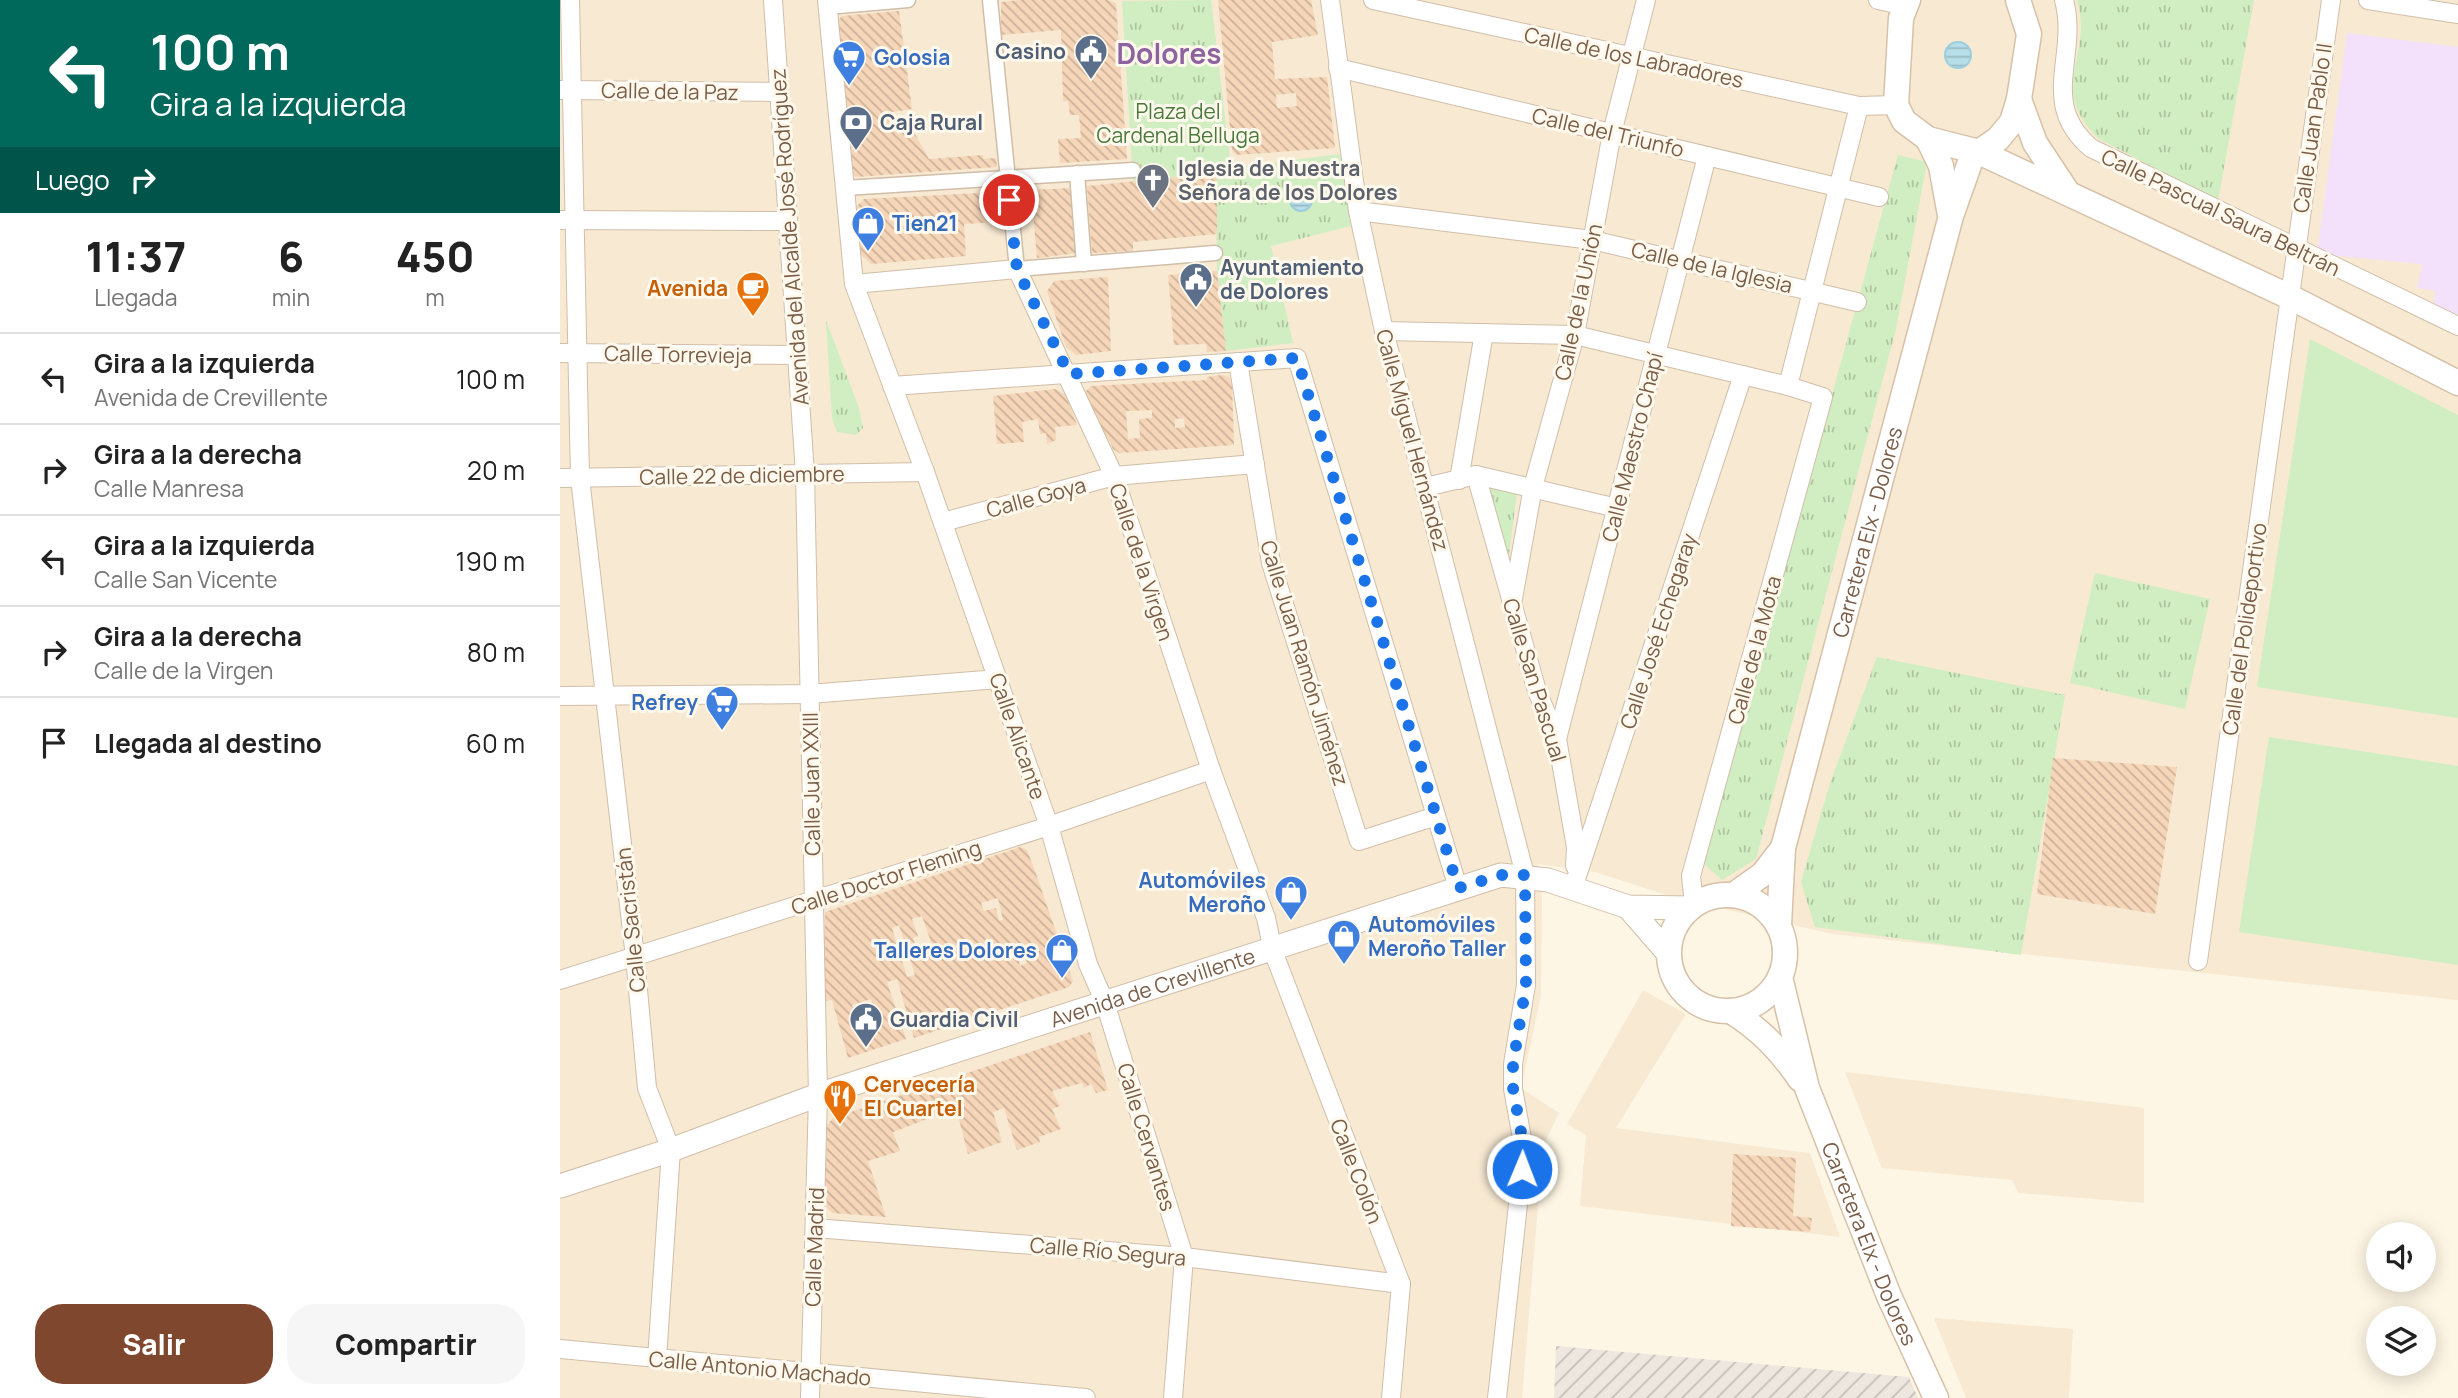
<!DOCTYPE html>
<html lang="es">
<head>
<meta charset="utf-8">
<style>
	:root { --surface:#fff; --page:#f6f6f6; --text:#222; --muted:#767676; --line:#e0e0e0; --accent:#80472f }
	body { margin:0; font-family:Manrope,sans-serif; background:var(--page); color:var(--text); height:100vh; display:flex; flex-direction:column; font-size:26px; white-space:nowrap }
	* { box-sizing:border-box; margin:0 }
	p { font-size:23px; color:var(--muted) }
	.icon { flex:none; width:38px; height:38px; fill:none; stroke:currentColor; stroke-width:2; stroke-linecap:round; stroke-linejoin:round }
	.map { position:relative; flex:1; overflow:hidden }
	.panel { display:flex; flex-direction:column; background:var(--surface); width:560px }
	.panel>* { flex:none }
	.top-card { background:#00695c; color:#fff; overflow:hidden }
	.tools { position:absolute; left:1806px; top:1222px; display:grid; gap:14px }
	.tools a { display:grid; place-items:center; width:70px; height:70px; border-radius:50%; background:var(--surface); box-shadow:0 4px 18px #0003; font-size:35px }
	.pin { position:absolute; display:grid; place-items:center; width:60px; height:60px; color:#fff; margin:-30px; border:4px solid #fff; border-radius:50%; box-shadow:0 2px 7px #0007 }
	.me { position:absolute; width:77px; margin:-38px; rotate:1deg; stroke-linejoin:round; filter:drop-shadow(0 0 5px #0008) }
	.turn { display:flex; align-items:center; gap:24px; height:147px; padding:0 35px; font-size:32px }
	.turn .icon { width:91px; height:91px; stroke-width:2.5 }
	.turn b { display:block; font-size:49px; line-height:60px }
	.then { display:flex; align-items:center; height:66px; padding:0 35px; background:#0003; gap:14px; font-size:26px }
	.eta { display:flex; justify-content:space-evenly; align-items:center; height:119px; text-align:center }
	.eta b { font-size:42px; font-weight:800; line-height:49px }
	.cta { display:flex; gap:14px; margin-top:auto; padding:14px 35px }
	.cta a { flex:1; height:80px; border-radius:28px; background:var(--accent); color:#fff; font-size:28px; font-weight:800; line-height:80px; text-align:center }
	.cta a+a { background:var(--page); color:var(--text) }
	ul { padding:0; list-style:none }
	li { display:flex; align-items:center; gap:21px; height:91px; padding:0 35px; border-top:2px solid var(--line) }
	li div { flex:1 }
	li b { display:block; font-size:26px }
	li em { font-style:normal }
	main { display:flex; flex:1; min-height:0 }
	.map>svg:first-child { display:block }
</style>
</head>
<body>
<main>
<section class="panel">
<div class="top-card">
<div class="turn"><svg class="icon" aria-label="left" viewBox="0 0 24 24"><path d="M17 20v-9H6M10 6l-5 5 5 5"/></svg><div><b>100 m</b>Gira a la izquierda</div></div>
<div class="then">Luego<svg class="icon" aria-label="right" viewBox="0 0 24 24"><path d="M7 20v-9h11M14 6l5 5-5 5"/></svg></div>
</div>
<div class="eta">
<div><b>11:37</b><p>Llegada</p></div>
<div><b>6</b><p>min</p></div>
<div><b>450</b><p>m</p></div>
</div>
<ul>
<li><svg class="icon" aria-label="left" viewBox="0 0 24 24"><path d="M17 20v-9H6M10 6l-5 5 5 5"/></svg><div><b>Gira a la izquierda</b><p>Avenida de Crevillente</p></div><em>100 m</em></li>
<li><svg class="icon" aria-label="right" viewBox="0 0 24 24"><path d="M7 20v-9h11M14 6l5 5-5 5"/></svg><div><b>Gira a la derecha</b><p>Calle Manresa</p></div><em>20 m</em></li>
<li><svg class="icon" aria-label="left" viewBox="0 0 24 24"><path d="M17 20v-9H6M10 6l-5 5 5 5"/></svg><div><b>Gira a la izquierda</b><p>Calle San Vicente</p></div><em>190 m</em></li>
<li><svg class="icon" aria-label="right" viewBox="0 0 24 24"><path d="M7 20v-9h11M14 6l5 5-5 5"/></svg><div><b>Gira a la derecha</b><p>Calle de la Virgen</p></div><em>80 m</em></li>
<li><svg class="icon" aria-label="arrive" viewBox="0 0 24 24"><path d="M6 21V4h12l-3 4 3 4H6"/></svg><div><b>Llegada al destino</b></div><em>60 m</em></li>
</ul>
<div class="cta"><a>Salir</a><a>Compartir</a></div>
</section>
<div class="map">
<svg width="1898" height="1398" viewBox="0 0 1898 1398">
	<defs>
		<pattern id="industrial-furrows" width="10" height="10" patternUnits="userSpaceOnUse" patternTransform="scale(1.75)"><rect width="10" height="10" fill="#eee7df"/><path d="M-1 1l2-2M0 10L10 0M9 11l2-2" fill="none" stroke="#c6beb7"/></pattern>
		<pattern id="grass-tufts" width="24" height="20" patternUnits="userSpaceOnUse" patternTransform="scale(1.75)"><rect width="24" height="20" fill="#d0eec1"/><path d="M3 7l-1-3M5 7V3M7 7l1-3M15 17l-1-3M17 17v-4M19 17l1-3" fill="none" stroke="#aec49f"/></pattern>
		<pattern id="water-rules" width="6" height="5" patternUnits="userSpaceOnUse" patternTransform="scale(1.75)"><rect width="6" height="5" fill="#b7dfea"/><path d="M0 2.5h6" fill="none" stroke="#9ab8bf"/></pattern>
		<pattern id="building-back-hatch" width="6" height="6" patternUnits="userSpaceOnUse" patternTransform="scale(1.75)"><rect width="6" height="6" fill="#f6d6b9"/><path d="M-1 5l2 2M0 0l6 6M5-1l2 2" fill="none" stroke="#ccb198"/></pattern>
	</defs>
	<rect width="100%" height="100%" fill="#fef6e4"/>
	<g fill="#f7e9d2">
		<polygon points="0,0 1898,0 1898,1000 1272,934 1116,898 1035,872 978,864 982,899 981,996 961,1088 999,1113 983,1146 962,1398 0,1398"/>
		<polygon points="1083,990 1126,1014 1056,1128 1250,1153 1280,1237 1020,1206 1026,1135 1007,1124"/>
		<polygon points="1285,1072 1584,1108 1584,1203 1458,1193 1452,1180 1322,1168"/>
		<polygon points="1374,1318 1513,1329 1509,1398 1406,1398"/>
	</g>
	<polygon fill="url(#industrial-furrows)" points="996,1346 1349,1377 1358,1398 994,1398"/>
	<polygon fill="#f3e1fb" points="1787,33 1898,47 1898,314 1873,310 1875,291 1857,288 1862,264 1757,254"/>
	<g fill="url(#grass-tufts)">
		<polygon points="651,0 671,168 780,154 791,226 711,246 733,343 666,351 657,270 656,174 573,181 562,1"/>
		<path d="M1517 0H1694L1658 201 1539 139C1486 87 1534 57 1517 0Z"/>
		<polygon points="1338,155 1367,162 1336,329 1196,859 1162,880 1143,863"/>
		<polygon points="266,320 299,408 303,428 296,435 277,432 272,418"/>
		<polygon points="927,484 957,492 947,571"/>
		<polygon points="1535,573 1650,599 1625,709 1510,683"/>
		<polygon points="1317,657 1505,695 1461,955 1255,927 1241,882 1270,783"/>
	</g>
	<g fill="#d0eec1">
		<polygon points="1750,339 1898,415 1898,718 1697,687"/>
		<polygon points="1709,737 1898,766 1898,965 1679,932"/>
	</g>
	<g fill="url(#water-rules)" stroke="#9ccedd" stroke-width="2">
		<circle cx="1398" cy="55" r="13"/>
		<circle cx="741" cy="200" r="11"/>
	</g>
	<g fill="url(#building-back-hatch)" fill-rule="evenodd">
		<polygon points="460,0 547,0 556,3 567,159 500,163 498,139 521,138 519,115 510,115 508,101 503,101 501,30 441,35 441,2"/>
		<path d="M658 0H751L758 35 712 42 715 79 767 77 775 148 676 155 672 150ZM736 93 737 106 717 108 716 95Z"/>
		<polygon points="339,11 352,109 333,112 332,119 346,118 369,159 423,155 423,159 436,158 437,167 296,177 291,174 278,21 282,16"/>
		<polygon points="657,173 657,234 573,242 573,251 532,253 527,186"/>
		<polygon points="513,188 518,253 477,258 471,190"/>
		<polygon points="438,192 439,222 404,224 406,256 311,264 298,252 295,208 304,199"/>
		<polygon points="657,271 666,351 647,352 646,344 614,345 608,275"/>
		<polygon points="548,277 551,351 516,355 506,347 487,291 494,281"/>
		<path d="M662 375 669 377 672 383 674 445 559 453 553 449 547 436H544L524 393 531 386 647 380V377ZM592 410V418L579 419 580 438 568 439 566 411ZM624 418 625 427 615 428V419Z"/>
		<polygon points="495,389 505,394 517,425 495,427 496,440 487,444 486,433 480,434 478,419 462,422 464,442 437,444 433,396"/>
		<polygon points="1493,758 1617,767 1595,914 1477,894"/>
		<path d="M460 847 467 850 475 871 513 981 509 987 354 1038 337 979 327 982 346 1039 288 1058 272 1000 264 1001 265 912ZM438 898 443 920 439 921 436 908 424 911 421 903ZM362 916 375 954 360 959 353 938 358 936 352 919ZM339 925 355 975 347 977 332 928ZM468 948 471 952 464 954 467 963 460 966 458 957 445 960 444 956ZM311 999 319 1027 301 1033 292 1005Z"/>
		<polygon points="530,1032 548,1090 536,1093 531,1084 524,1088 522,1083 492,1091 500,1106 492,1109 501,1129 479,1137 480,1142 457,1150 444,1108 433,1112 442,1142 408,1154 396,1108 333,1132 340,1151 308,1161 326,1217 272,1213 265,1206 267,1125 273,1118"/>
		<polygon points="1173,1154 1236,1158 1233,1216 1252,1218 1250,1232 1171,1226"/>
	</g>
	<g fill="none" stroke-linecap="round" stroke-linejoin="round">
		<defs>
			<g id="pedestrian">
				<polyline points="430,0 457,269 655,253"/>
				<polyline points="267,7 348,0"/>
				<polyline points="517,173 524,264"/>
				<polyline points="285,188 573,170"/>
			</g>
			<g id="minor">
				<polyline points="10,0 20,478 75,957 87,1088 111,1150 97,1359"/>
				<polyline points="213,0 245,474 258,1095 250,1398"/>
				<polyline points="267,0 294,284 365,472 489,826 528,964 545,1003 624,1257 613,1398"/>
				<polyline points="770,0 798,211 824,331 965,875 966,985 953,1064 953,1089 964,1149 937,1398"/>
				<polyline points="813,0 1299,106 1336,105"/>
				<polyline points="1318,0 1346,6"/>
				<path d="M1504 0C1519 56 1478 103 1531 148L1898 326"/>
				<polyline points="1808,0 1898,14"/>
				<polyline points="778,68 1319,197"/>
				<polyline points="0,90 219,92"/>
				<polyline points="798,211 1032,240 1297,302"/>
				<polyline points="0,220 228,221"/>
				<polyline points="294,284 457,269 554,476 651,770 706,918 713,951 841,1284 831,1398"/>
				<polyline points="824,331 1015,335 1228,386 1263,397 1131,876 1134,904"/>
				<polyline points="0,353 237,355"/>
				<polyline points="678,362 711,563 799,841 876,816"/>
				<polyline points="332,386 737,358 898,888"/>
				<polyline points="1228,386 1299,106"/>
				<polyline points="916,475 977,691 997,739 1016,847 1015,866"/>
				<polyline points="0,478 365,472"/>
				<polyline points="899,480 924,333"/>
				<polyline points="866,487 916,475 1057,508"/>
				<polyline points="383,522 554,476 695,464"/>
				<polyline points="952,604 973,487 1015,335 1052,133 1086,0"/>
				<polyline points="0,696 249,694 438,679"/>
				<polyline points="997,739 1147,156"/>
				<polyline points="1013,888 1183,375"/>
				<polyline points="1638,961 1771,0"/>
				<polyline points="0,980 489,826 651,770"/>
				<polyline points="255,1228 624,1257 841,1284"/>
				<polyline points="0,1349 526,1398"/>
			</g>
			<g id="tertiary">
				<polyline points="1068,907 1108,953"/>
				<path id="s1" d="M0 1186 111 1150 258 1095 941 875 988 880 1068 907 1129 908"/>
			</g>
			<g id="secondary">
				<polyline points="1348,0 1341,18 1336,105 1344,121 1368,139 1419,152 1438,139 1452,122 1459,99 1469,34 1458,0"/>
				<polyline points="1459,99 1475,143 1508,193"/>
				<polyline points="1368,139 1381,166 1390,215"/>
				<polyline points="1419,152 1730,297 1898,383"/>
				<polyline points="1175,894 1203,874 1223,848"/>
				<circle cx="1167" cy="953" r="58"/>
				<path id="s2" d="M1219 925 1223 848 1391 216 1414 151"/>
				<path id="s3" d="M1220 977 1247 1088 1329 1296 1376 1398"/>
				<path d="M1171 1011C1201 1030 1220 1050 1240 1079"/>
			</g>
		</defs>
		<use href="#pedestrian" stroke="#d1bea9" stroke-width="17"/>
		<use href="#minor" stroke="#d1bea9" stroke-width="20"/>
		<use href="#tertiary" stroke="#d1bea9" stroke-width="25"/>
		<use href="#secondary" stroke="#d7c1a9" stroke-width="27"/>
		<use href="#pedestrian" stroke="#fff" stroke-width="14"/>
		<use href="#minor" stroke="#fff" stroke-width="18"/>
		<use href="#tertiary" stroke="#fff" stroke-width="23"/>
		<use href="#secondary" stroke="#fff" stroke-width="24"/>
	</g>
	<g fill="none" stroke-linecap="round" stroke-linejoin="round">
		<polyline stroke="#1a73e8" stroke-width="12" stroke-dasharray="0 21.6" points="449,200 457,269 509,374 737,358 898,888 941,875 965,875 966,985 953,1064 953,1088 964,1149 962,1169"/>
	</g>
	<defs>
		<symbol id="civic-pin" viewBox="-11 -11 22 30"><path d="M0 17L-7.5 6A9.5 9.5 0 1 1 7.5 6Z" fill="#5c6f8a" stroke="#fff9ed"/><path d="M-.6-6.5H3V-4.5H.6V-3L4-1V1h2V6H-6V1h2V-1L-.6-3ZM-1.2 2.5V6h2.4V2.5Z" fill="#fff"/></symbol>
		<symbol id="supermarket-pin" viewBox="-11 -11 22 30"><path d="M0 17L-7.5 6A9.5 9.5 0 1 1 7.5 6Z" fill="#3f7fe0" stroke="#fff9ed"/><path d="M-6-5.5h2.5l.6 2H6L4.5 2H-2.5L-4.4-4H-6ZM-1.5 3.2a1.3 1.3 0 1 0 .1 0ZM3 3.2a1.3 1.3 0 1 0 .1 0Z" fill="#fff"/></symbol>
		<symbol id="bank-pin" viewBox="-11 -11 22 30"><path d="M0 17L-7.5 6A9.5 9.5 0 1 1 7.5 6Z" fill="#5c6f8a" stroke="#fff9ed"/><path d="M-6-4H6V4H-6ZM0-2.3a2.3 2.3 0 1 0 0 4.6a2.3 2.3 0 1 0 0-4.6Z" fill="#fff"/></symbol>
		<symbol id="church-pin" viewBox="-11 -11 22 30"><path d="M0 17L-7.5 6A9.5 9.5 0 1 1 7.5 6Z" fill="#6b7280" stroke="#fff9ed"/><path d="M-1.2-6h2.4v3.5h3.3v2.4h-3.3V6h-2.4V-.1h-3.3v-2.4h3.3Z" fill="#fff"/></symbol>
		<symbol id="shop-pin" viewBox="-11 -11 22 30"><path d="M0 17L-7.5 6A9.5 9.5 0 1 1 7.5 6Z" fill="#3f7fe0" stroke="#fff9ed"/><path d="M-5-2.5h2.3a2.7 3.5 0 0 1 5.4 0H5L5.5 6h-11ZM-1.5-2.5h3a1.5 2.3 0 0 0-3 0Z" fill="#fff"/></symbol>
		<symbol id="cafe-pin" viewBox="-11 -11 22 30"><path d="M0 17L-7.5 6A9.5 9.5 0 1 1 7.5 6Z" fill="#e8710a" stroke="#fff9ed"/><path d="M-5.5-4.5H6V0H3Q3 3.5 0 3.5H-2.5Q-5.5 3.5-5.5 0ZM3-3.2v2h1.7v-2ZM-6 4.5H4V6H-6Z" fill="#fff"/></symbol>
		<symbol id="restaurant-pin" viewBox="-11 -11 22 30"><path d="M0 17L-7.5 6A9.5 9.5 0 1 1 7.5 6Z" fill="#e8710a" stroke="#fff9ed"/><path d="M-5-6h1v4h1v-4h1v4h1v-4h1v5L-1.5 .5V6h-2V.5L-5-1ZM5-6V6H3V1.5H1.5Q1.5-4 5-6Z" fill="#fff"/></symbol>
	</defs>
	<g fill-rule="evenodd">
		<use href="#civic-pin" x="512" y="32" width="38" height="52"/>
		<use href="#supermarket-pin" x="270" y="38" width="38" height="52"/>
		<use href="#bank-pin" x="277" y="103" width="38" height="52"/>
		<use href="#church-pin" x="574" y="161" width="38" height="52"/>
		<use href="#shop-pin" x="289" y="204" width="38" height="52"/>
		<use href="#civic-pin" x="617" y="260" width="38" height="52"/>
		<use href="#cafe-pin" x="174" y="269" width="38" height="52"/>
		<use href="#supermarket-pin" x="143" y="683" width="38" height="52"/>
		<use href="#shop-pin" x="712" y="873" width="38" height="52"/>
		<use href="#shop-pin" x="765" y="917" width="38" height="52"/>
		<use href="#shop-pin" x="483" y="931" width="38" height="52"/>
		<use href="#civic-pin" x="287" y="1000" width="38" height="52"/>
		<use href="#restaurant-pin" x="261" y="1077" width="38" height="52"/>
	</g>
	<g text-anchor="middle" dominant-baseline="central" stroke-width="6" stroke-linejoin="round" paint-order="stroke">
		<g font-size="21" font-weight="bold" fill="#4e5e75" stroke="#fff9ed" text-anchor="start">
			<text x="506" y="51" text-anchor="end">Casino</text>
			<text x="320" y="122">Caja Rural</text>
			<text x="660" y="267">Ayuntamiento<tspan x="660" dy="24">de Dolores</tspan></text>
			<text x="330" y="1019">Guardia Civil</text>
		</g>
		<g font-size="21" font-weight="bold" fill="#366cbe" stroke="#fff9ed" text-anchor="start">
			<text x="314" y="57">Golosia</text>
			<text x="332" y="223">Tien21</text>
			<text x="138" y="702" text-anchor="end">Refrey</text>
			<text x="706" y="880" text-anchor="end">Automóviles<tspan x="706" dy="24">Meroño</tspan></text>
			<text x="808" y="924">Automóviles<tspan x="808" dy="24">Meroño Taller</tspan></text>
			<text x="477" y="950" text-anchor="end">Talleres Dolores</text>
		</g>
		<g font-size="21" fill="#7a5d47" stroke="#fff9ed">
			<text transform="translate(1074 57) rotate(12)">Calle de los Labradores</text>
			<text transform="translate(110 91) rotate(1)">Calle de la Paz</text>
			<text transform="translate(1752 128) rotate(-82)">Calle Juan Pablo II</text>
			<text transform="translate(1048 132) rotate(13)">Calle del Triunfo</text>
			<text transform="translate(1661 212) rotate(26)">Calle Pascual Saura Beltrán</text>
			<text transform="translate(229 237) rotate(-94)">Avenida del Alcalde José Rodríguez</text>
			<text transform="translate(1152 267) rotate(13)">Calle de la Iglesia</text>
			<text transform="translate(1018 302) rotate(-78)">Calle de la Unión</text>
			<text transform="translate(118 354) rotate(1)">Calle Torrevieja</text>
			<text transform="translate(853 440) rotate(75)">Calle Miguel Hernández</text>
			<text transform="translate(1072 447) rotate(-76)">Calle Maestro Chapí</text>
			<text transform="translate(182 475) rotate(-1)">Calle 22 de diciembre</text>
			<text transform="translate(476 497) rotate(-15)">Calle Goya</text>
			<text stroke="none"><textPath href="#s2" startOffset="404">Carretera Elx - Dolores</textPath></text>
			<text transform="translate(582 562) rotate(72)">Calle de la Virgen</text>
			<text transform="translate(1684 629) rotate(-82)">Calle del Polideportivo</text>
			<text transform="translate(1098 631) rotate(-72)">Calle José Echegaray</text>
			<text transform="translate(1194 650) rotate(-75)">Calle de la Mota</text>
			<text transform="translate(745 663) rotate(73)">Calle Juan Ramón Jiménez</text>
			<text transform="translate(975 680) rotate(73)">Calle San Pascual</text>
			<text transform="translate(458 736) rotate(71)">Calle Alicante</text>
			<text transform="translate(251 784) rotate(-91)">Calle Juan XXIII</text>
			<text transform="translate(326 877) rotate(-18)">Calle Doctor Fleming</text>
			<text transform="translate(70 920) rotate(-96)">Calle Sacristán</text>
			<text stroke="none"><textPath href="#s1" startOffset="625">Avenida de Crevillente</textPath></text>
			<text transform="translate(587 1137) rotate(73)">Calle Cervantes</text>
			<text transform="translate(797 1171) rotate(69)">Calle Colón</text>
			<text stroke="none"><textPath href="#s3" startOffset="282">Carretera Elx - Dolores</textPath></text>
			<text transform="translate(254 1247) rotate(-88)">Calle Madrid</text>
			<text transform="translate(548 1251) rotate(5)">Calle Río Segura</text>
			<text transform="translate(200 1368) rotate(5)">Calle Antonio Machado</text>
		</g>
		<g font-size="21" fill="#497a3c" stroke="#fff9ed">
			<text x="618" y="111">Plaza del<tspan x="618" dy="24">Cardenal Belluga</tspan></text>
		</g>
		<g font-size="21" font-weight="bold" fill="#5b616d" stroke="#fff9ed" text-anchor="start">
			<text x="618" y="168">Iglesia de Nuestra<tspan x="618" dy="24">Señora de los Dolores</tspan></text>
		</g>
		<g font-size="21" font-weight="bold" fill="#c56008" stroke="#fff9ed" text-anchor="end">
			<text x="168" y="288">Avenida</text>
			<text x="304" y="1084" text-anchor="start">Cervecería<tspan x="304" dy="24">El Cuartel</tspan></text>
		</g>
		<g font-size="28" font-weight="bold" fill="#8e629e" stroke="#fff9ed">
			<text x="609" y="53">Dolores</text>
		</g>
	</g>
</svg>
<div class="tools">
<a><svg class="icon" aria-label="sound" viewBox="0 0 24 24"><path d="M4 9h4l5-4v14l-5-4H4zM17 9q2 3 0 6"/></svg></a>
<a><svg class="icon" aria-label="layers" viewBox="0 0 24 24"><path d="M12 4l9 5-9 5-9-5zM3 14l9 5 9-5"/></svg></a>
</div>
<div class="pin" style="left:449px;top:200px;background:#d93025"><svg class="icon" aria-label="arrive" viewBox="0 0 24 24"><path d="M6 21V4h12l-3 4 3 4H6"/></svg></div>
<svg class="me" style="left:962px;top:1169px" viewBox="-20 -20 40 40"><circle r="17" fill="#1a73e8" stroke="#fff" stroke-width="3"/><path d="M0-11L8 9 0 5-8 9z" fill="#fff"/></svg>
</div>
</main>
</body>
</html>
